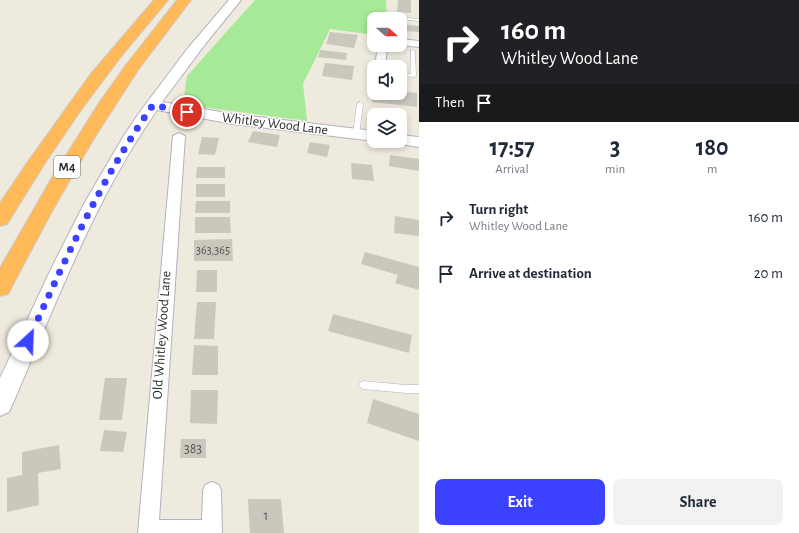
<!DOCTYPE html>
<html lang="en">
<head>
<meta charset="utf-8">
<style>
	:root { --surface:#fff; --page:#f2f2f3; --text:#1f2937; --muted:#747a83; --accent:#3a42ff }
	body { margin:0; font-family:"Alegreya Sans",sans-serif; background:var(--page); color:var(--text); height:100vh; display:flex; flex-direction:column; font-size:15px; white-space:nowrap }
	* { box-sizing:border-box; margin:0 }
	p { font-size:13px; color:var(--muted) }
	.icon { flex:none; width:22px; height:22px; fill:none; stroke:currentColor; stroke-width:2; stroke-linecap:round; stroke-linejoin:round }
	.map { position:relative; flex:1; overflow:hidden }
	.panel { display:flex; flex-direction:column; background:var(--surface); width:380px }
	.panel>* { flex:none }
	.guide { background:#202124; color:#fff; overflow:hidden }
	.needle { width:26px; rotate:111deg }
	.tools { position:absolute; left:367px; top:12px; display:grid; gap:8px }
	.tools a { display:grid; place-items:center; width:40px; height:40px; border-radius:8px; background:var(--surface); box-shadow:0 2px 6px #0003; font-size:20px }
	.pin { position:absolute; display:grid; place-items:center; width:34px; height:34px; color:#fff; margin:-17px; border:2px solid #fff; border-radius:50%; box-shadow:0 1px 4px #0007 }
	.me { position:absolute; width:44px; margin:-22px; rotate:25deg; stroke-linejoin:round; filter:drop-shadow(0 0 3px #0008) }
	.turn { display:flex; align-items:center; gap:14px; height:84px; padding:0 16px; font-size:18px }
	.turn .icon { width:52px; height:52px; stroke-width:2.5 }
	.turn b { display:block; font-size:28px; line-height:34px }
	.then { display:flex; align-items:center; height:38px; padding:0 16px; background:#0003; gap:8px; font-size:15px }
	.eta { display:flex; justify-content:space-evenly; align-items:center; height:68px; text-align:center }
	.eta b { font-size:24px; font-weight:600; line-height:28px }
	.primary-button { display:flex; gap:8px; margin-top:auto; padding:8px 16px }
	.primary-button a { flex:1; height:46px; border-radius:8px; background:var(--accent); color:#fff; font-size:16px; font-weight:600; line-height:46px; text-align:center }
	.primary-button a+a { background:var(--page); color:var(--text) }
	ul { padding:0; list-style:none }
	li { display:flex; align-items:center; gap:12px; height:56px; padding:0 16px }
	li div { flex:1 }
	li b { display:block; font-size:15px }
	li em { font-style:normal }
	main { display:flex; flex:1; min-height:0 }
	.map>svg:first-child { display:block }
</style>
</head>
<body>
<main>
<div class="map">
<svg width="419" height="533" viewBox="0 0 419 533">
	<rect width="100%" height="100%" fill="#efeade"/>
	<polygon fill="#a6e996" points="255,0 386,0 387,19 374,19 374,35 330,29 303,84 307,121 202,107 184,97 187,76"/>
	<g fill="#cac7bd">
		<polygon points="398,0 411,0 411,13 397,12"/>
		<polygon points="406,25 419,26 419,32 406,31"/>
		<polygon points="330,32 358,35 354,48 326,44"/>
		<polygon points="320,50 347,53 346,60 318,57"/>
		<polygon points="325,63 354,66 352,80 322,76"/>
		<polygon points="373,89 374,93 400,93 400,91 417,93 417,107 372,102"/>
		<polygon points="253,131 280,135 277,147 248,142"/>
		<polygon points="202,137 219,138 215,155 198,154"/>
		<polygon points="310,142 330,145 327,157 307,153"/>
		<polygon points="390,155 419,159 419,171 389,166"/>
		<polygon points="351,163 372,165 374,181 352,179"/>
		<polygon points="197,167 225,167 225,178 196,178"/>
		<rect x="196" y="184" width="29" height="13"/>
		<polygon points="196,201 230,201 230,213 195,213"/>
		<polygon points="395,216 419,220 419,236 394,233"/>
		<polygon points="195,217 230,217 231,233 195,233"/>
		<polygon points="232,239 233,261 194,261 194,240"/>
		<polygon points="365,252 419,267 419,290 395,283 398,275 361,264"/>
		<polygon points="197,270 217,270 217,292 196,292"/>
		<polygon points="197,302 216,302 214,339 194,339"/>
		<polygon points="333,314 412,335 409,353 328,331"/>
		<polygon points="194,345 218,346 218,375 192,375"/>
		<polygon points="105,378 127,378 122,420 99,420"/>
		<polygon points="191,390 218,390 217,424 190,423"/>
		<polygon points="373,399 419,414 419,441 367,423"/>
		<polygon points="104,430 127,432 123,452 100,451"/>
		<polygon points="181,439 206,439 206,458 180,458"/>
		<polygon points="59,445 61,469 38,473 39,505 7,512 7,478 22,475 22,452"/>
		<polygon points="248,499 281,499 284,533 250,533"/>
	</g>
	<g fill="none" stroke-linecap="round" stroke-linejoin="round">
		<defs>
			<g id="lane">
				<polygon points="388,16 419,19 419,21 400,19 388,19"/>
				<polygon points="411,50 415,51 416,76 414,77 400,76 400,74 411,74"/>
				<polygon points="360,102 363,104 359,134 356,136 353,134 357,104"/>
				<polygon points="363,381 406,385 419,385 419,393 406,393 363,389 360,387 359,385 360,383"/>
			</g>
			<g id="street">
				<polygon points="400,39 419,41 419,47 400,45"/>
				<polygon points="378,45 390,45 387,48 385,67 375,67"/>
				<polygon points="179,133 185,136 159,520 202,520 203,491 205,485 212,482 219,485 221,491 222,533 138,533 173,136"/>
			</g>
			<g id="secondary">
				<path d="M229 0H241L206 43 162 102 233 114 374 131V141L233 124 157 110C108 180 74 259 41 337 30 362 20 388 9 412L0 416V378L51 269 85 202 123 137 139 113 188 48Z"/>
				<polygon points="400,135 419,137 419,147 394,143 393,141 400,141"/>
			</g>
			<g id="highway">
				<polygon points="154,0 168,0 123,54 81,110 45,163 7,224 0,226 0,203 27,163 90,75"/>
				<polygon points="177,0 191,0 138,70 93,140 51,213 8,294 0,296 0,268 53,176 99,103 126,65"/>
			</g>
		</defs>
		<use href="#lane" stroke="#b2b2c1" stroke-width="1"/>
		<use href="#street" stroke="#b2b2c1" stroke-width="2"/>
		<use href="#secondary" stroke="#b2b2c1" stroke-width="2"/>
		<use href="#highway" stroke="#ccc" stroke-width="2"/>
		<use href="#lane" fill="#fff" fill-rule="evenodd"/>
		<use href="#street" fill="#fff" fill-rule="evenodd"/>
		<use href="#secondary" fill="#fff" fill-rule="evenodd"/>
		<use href="#highway" fill="#ffb958" fill-rule="evenodd"/>
	</g>
	<g fill="none" stroke-linecap="round" stroke-linejoin="round">
		<path stroke="#3a42ff" stroke-width="7" stroke-dasharray="0 12.6" d="M28 341C65 260 101 179 153 105L187 112"/>
	</g>
	<g text-anchor="middle" dominant-baseline="central" stroke-width="3" stroke-linejoin="round" paint-order="stroke">
		<g font-size="12" fill="#545350">
			<text x="213" y="250">363,365</text>
		</g>
		<rect fill="#fff" stroke="#6b6b6b" stroke-width="1" x="54" y="156" width="26" height="22" rx="3"/>
		<g font-size="13" font-weight="bold" fill="#2c2c2c">
			<text x="67" y="167">M4</text>
		</g>
		<g font-size="14" fill="#2c2c2c" stroke="#fff">
			<text transform="translate(275 124) rotate(7)">Whitley Wood Lane</text>
			<text transform="translate(162 335) rotate(-86)">Old Whitley Wood Lane</text>
		</g>
		<g font-size="14" fill="#545350">
			<text x="193" y="449">383</text>
			<text x="266" y="516">1</text>
		</g>
	</g>
</svg>
<div class="tools">
<a><svg class="needle" viewBox="-14 -14 28 28"><path d="M0-13l5 13h-10z" fill="#e53935"/><path d="M0 13l5-13h-10z" fill="#747a83"/></svg></a>
<a><svg class="icon" aria-label="sound" viewBox="0 0 24 24"><path d="M4 9h4l5-4v14l-5-4H4zM17 9q2 3 0 6"/></svg></a>
<a><svg class="icon" aria-label="layers" viewBox="0 0 24 24"><path d="M12 4l9 5-9 5-9-5zM3 14l9 5 9-5"/></svg></a>
</div>
<div class="pin" style="left:187px;top:112px;background:#d93025"><svg class="icon" aria-label="arrive" viewBox="0 0 24 24"><path d="M6 21V4h12l-3 4 3 4H6"/></svg></div>
<svg class="me" style="left:28px;top:341px" viewBox="-20 -20 40 40"><circle r="19" fill="#fff"/><path d="M0-13L10 11 0 6-10 11z" fill="#3a42ff"/></svg>
</div>
<section class="panel">
<div class="guide">
<div class="turn"><svg class="icon" aria-label="right" viewBox="0 0 24 24"><path d="M7 20v-9h11M14 6l5 5-5 5"/></svg><div><b>160 m</b>Whitley Wood Lane</div></div>
<div class="then">Then<svg class="icon" aria-label="arrive" viewBox="0 0 24 24"><path d="M6 21V4h12l-3 4 3 4H6"/></svg></div>
</div>
<div class="eta">
<div><b>17:57</b><p>Arrival</p></div>
<div><b>3</b><p>min</p></div>
<div><b>180</b><p>m</p></div>
</div>
<ul>
<li><svg class="icon" aria-label="right" viewBox="0 0 24 24"><path d="M7 20v-9h11M14 6l5 5-5 5"/></svg><div><b>Turn right</b><p>Whitley Wood Lane</p></div><em>160 m</em></li>
<li><svg class="icon" aria-label="arrive" viewBox="0 0 24 24"><path d="M6 21V4h12l-3 4 3 4H6"/></svg><div><b>Arrive at destination</b></div><em>20 m</em></li>
</ul>
<div class="primary-button"><a>Exit</a><a>Share</a></div>
</section>
</main>
</body>
</html>
